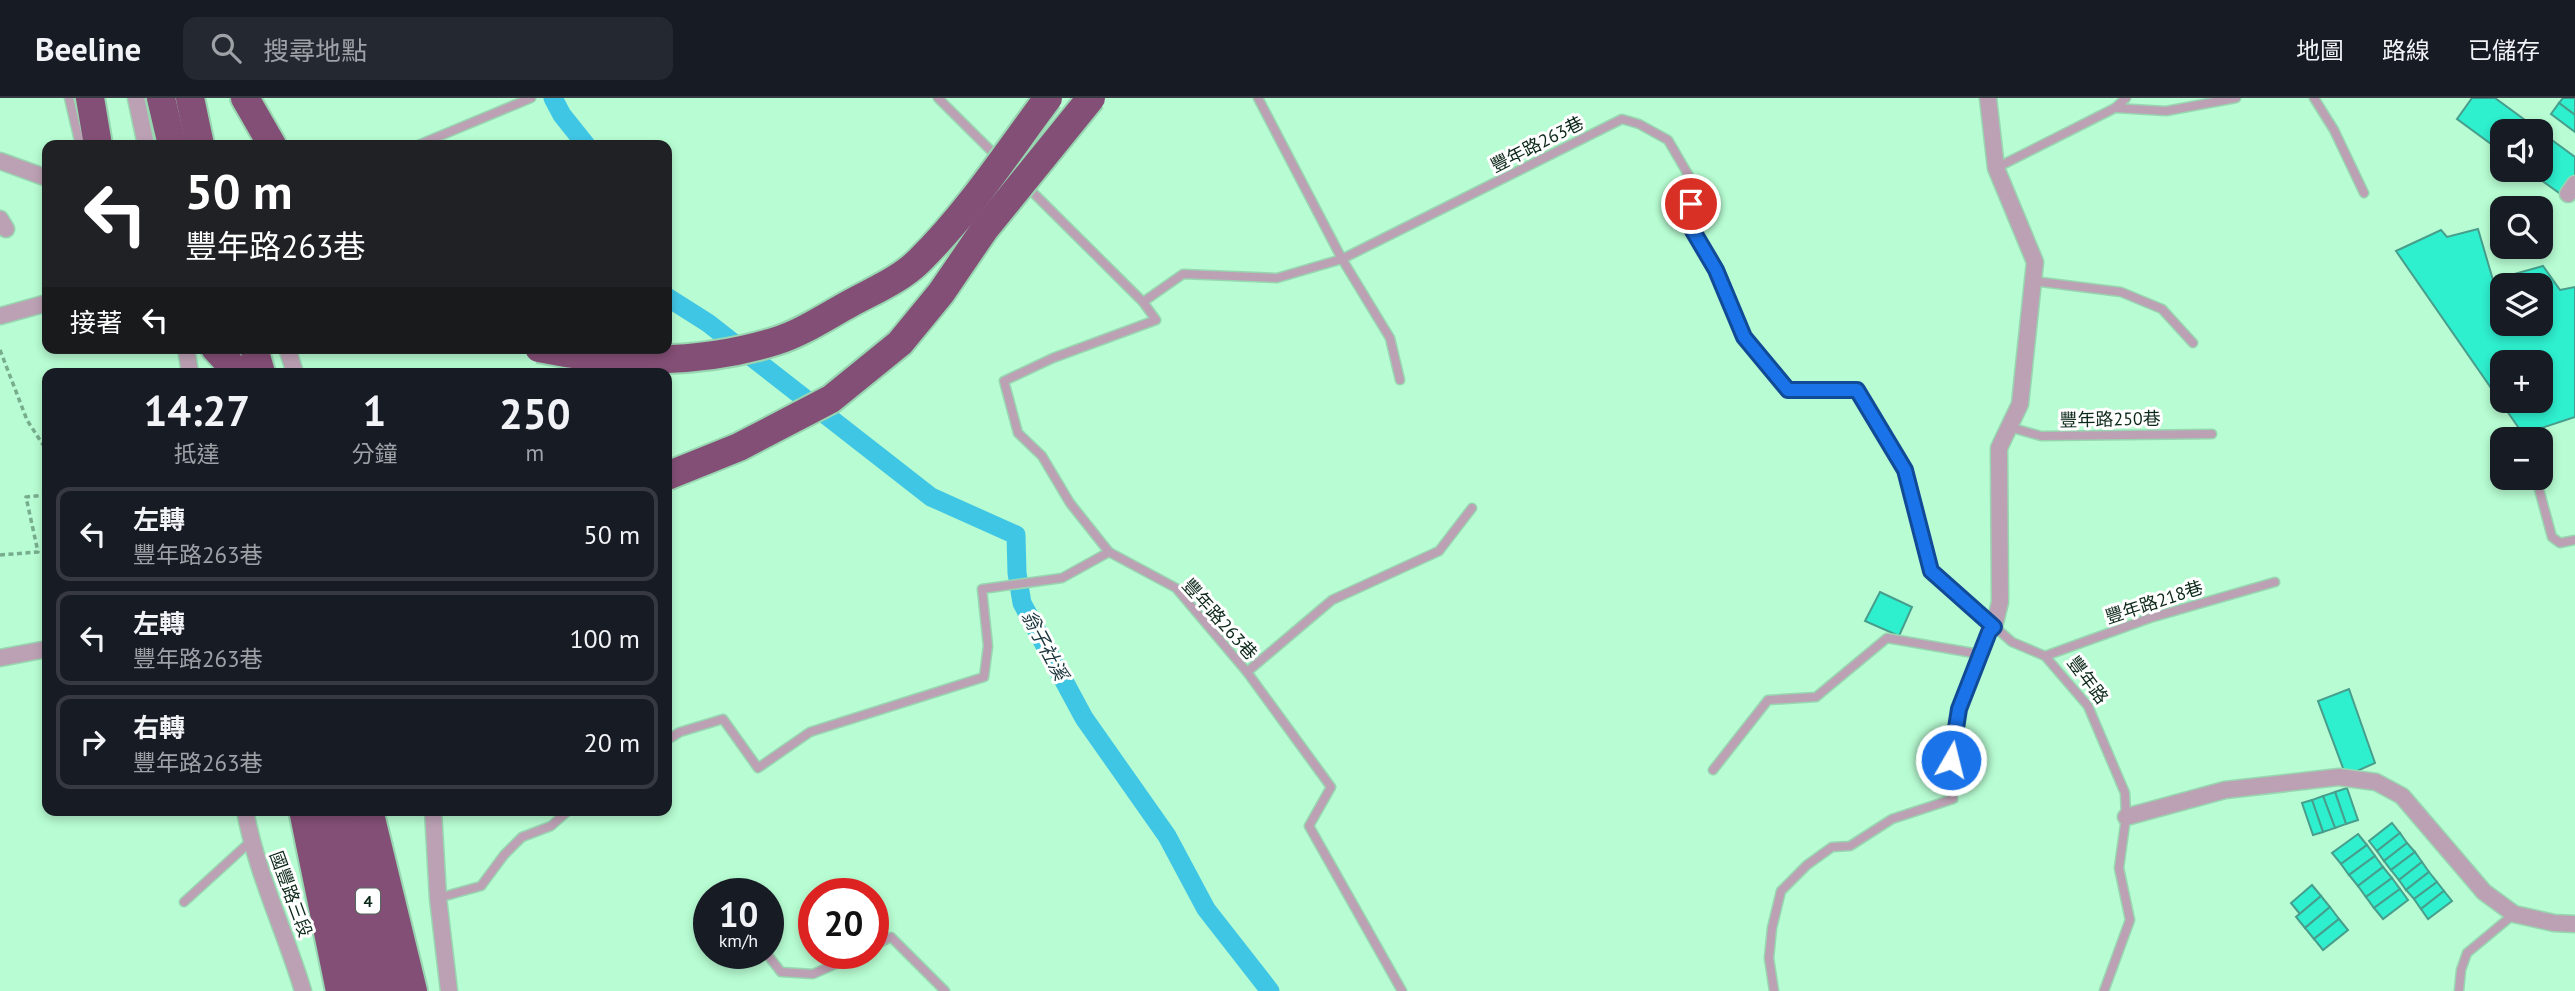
<!DOCTYPE html>
<html lang="zh-TW">
<head>
<meta charset="utf-8">
<style>
	:root { --surface:#171b24; --page:#242831; --text:#f1f3f6; --muted:#9ea1a6; --line:#363941 }
	body { margin:0; font-family:"PT Sans","Noto Sans TC",sans-serif; background:var(--page); color:var(--text); height:100vh; display:flex; flex-direction:column; font-size:26px; white-space:nowrap }
	* { box-sizing:border-box; margin:0 }
	p { font-size:23px; color:var(--muted) }
	.icon { flex:none; width:38px; height:38px; fill:none; stroke:currentColor; stroke-width:2; stroke-linecap:round; stroke-linejoin:round }
	.map { position:relative; flex:1; overflow:hidden }
	.drawer { position:absolute; left:42px; top:270px; width:630px; height:448px; display:flex; flex-direction:column; background:var(--surface); border-radius:14px; box-shadow:0 4px 10px #0003 }
	.drawer>* { flex:none }
	.top-card { position:absolute; left:42px; top:42px; width:630px; height:214px; border-radius:14px; box-shadow:0 4px 10px #0003; background:#202124; color:#fff; overflow:hidden }
	.controls { position:absolute; left:2490px; top:21px; display:grid; gap:14px }
	.controls a { display:grid; place-items:center; width:63px; height:63px; border-radius:14px; background:var(--surface); box-shadow:0 4px 10px #0003; font-size:35px }
	.speed { position:absolute; left:693px; top:780px; display:flex; gap:14px; font-size:35px; font-weight:700; text-align:center }
	.speed>* { display:grid; place-content:center; width:91px; height:91px; border-radius:50%; background:var(--surface); box-shadow:0 4px 10px #0003; line-height:1 }
	.speed small { font-size:18px; font-weight:400 }
	.speed .limit { border:10px solid #d22; background:#fff; color:#111 }
	.pin { position:absolute; display:grid; place-items:center; width:60px; height:60px; color:#fff; margin:-30px; border:4px solid #fff; border-radius:50%; box-shadow:0 2px 7px #0007 }
	.me { position:absolute; width:77px; margin:-38px; rotate:8deg; stroke-linejoin:round; filter:drop-shadow(0 0 5px #0008) }
	.turn { display:flex; align-items:center; gap:24px; height:147px; padding:0 28px; font-size:32px }
	.turn .icon { width:91px; height:91px; stroke-width:2.5 }
	.turn b { display:block; font-size:49px; line-height:60px }
	.then { display:flex; align-items:center; height:66px; padding:0 28px; background:#0003; gap:14px; font-size:26px }
	.eta { display:flex; justify-content:space-evenly; align-items:center; height:119px; text-align:center }
	.eta b { font-size:42px; font-weight:700; line-height:49px }
	ul { padding:0; list-style:none }
	li { display:flex; align-items:center; gap:21px; height:94px; margin:0 14px 10px; padding:0 14px; border:4px solid var(--line); border-radius:14px }
	li div { flex:1 }
	li b { display:block; font-size:26px }
	li em { font-style:normal }
	header { display:flex; align-items:center; gap:42px; box-sizing:border-box; height:98px; padding:0 35px; background:var(--surface); border-bottom:2px solid var(--line) }
	header strong { font-size:33px }
	nav { display:flex; gap:38px; margin-inline-start:auto; font-size:24px }
	.search { width:490px; height:63px; background:var(--page); display:flex; align-items:center; gap:18px; box-sizing:border-box; padding:0 24px; border-radius:14px; color:var(--muted); font-size:26px }
	.map>svg:first-child { display:block }
</style>
</head>
<body>
<header>
<strong>Beeline</strong>
<div class="search"><svg class="icon" aria-label="search" viewBox="0 0 24 24"><circle cx="10" cy="10" r="6"/><path d="M15 15l6 6"/></svg>搜尋地點</div>
<nav><a>地圖</a><a>路線</a><a>已儲存</a></nav>
</header>
<div class="map">
<svg width="2575" height="893" viewBox="0 0 2575 893">
	<rect width="100%" height="100%" fill="#b7fcd2"/>
	<g fill="none" stroke-linecap="round" stroke-linejoin="round">
		<g stroke="#40c6e5" stroke-width="19">
			<polyline points="553,0 562,17 586,47"/>
			<polyline points="667,199 708,225 931,399 1016,437 1017,475 1022,505 1084,620 1167,738 1206,811 1270,893"/>
		</g>
	</g>
	<g fill="#2eefce" stroke="#479e8c" stroke-width="2" fill-rule="evenodd">
		<polygon points="2472,0 2495,0 2540,33 2502,33 2502,54 2457,21"/>
		<polygon points="2563,0 2575,0 2575,17 2559,5"/>
		<polygon points="2559,5 2575,17 2575,34 2551,16"/>
		<polygon points="2541,34 2575,59 2575,80 2562,97 2527,72 2541,72"/>
		<path d="M2478 131 2493 182 2543 168 2560 192 2575 189V319L2523 336 2396 153 2441 132 2447 139ZM2502 187H2541V226H2502ZM2502 264H2541V303H2502Z"/>
		<polygon points="1880,494 1912,509 1899,538 1865,523"/>
		<polygon points="2349,591 2375,665 2346,678 2318,603"/>
		<polygon points="2347,690 2358,722 2346,726 2335,694"/>
		<polygon points="2335,694 2346,726 2335,730 2323,698"/>
		<polygon points="2323,698 2335,730 2323,734 2312,702"/>
		<polygon points="2312,702 2323,734 2313,737 2302,705"/>
		<polygon points="2392,725 2400,735 2377,753 2369,743"/>
		<polygon points="2400,735 2407,745 2384,763 2377,753"/>
		<polygon points="2358,736 2367,747 2341,766 2332,755"/>
		<polygon points="2407,745 2415,754 2391,772 2384,763"/>
		<polygon points="2367,747 2375,758 2349,777 2341,766"/>
		<polygon points="2415,754 2422,764 2399,782 2391,772"/>
		<polygon points="2375,758 2383,769 2358,788 2349,777"/>
		<polygon points="2422,764 2429,774 2406,792 2399,782"/>
		<polygon points="2383,769 2392,780 2366,799 2358,788"/>
		<polygon points="2429,774 2437,784 2414,801 2406,792"/>
		<polygon points="2392,780 2400,791 2374,810 2366,799"/>
		<polygon points="2437,784 2444,793 2421,811 2414,801"/>
		<polygon points="2312,787 2321,798 2300,816 2291,805"/>
		<polygon points="2400,791 2408,802 2383,821 2374,810"/>
		<polygon points="2444,793 2452,803 2428,821 2421,811"/>
		<polygon points="2321,798 2330,809 2305,830 2296,819"/>
		<polygon points="2330,809 2339,821 2314,841 2305,830"/>
		<polygon points="2339,821 2348,832 2323,852 2314,841"/>
	</g>
	<g fill="none" stroke-linecap="round" stroke-linejoin="round">
		<defs>
			<g id="service">
				<polyline points="69,0 80,47"/>
				<polyline points="938,0 1143,204 1156,222 1053,260 1004,283 1018,335 1042,358 1070,405 1109,454 1176,490 1247,574 1331,689 1309,728 1402,893"/>
				<polyline points="1258,0 1342,161 1390,240 1400,282"/>
				<polyline points="2314,0 2334,32 2364,95"/>
				<polyline points="2115,10 2166,13 2236,0"/>
				<polyline points="418,47 531,0"/>
				<polyline points="1996,70 2115,10 2126,0"/>
				<polyline points="2033,183 2121,194 2162,211 2193,245"/>
				<polyline points="1143,204 1183,176 1277,180 1342,161 1622,21 1639,26 1668,42 1689,78 1693,133 1716,172 1744,239 1789,292 1857,292 1905,372 1931,473 2012,544 2045,558 2088,608 2125,695 2126,719 2119,770 2130,822 2104,893"/>
				<polyline points="2009,329 2041,338 2212,336"/>
				<polyline points="2536,380 2552,439 2560,445 2575,442"/>
				<polyline points="2045,558 2150,520 2275,484"/>
				<polyline points="1247,574 1332,502 1439,453 1472,410"/>
				<polyline points="667,642 680,634 723,621 758,670 810,634 984,579 988,548 982,491 1062,480 1109,454"/>
				<polyline points="1713,672 1768,602 1816,599 1887,540 1979,556"/>
				<polyline points="438,800 481,788 504,757 522,739 551,728 569,712"/>
				<polyline points="184,804 251,743"/>
				<polyline points="873,848 891,839 945,893"/>
				<polyline points="767,856 781,874 813,876 858,856"/>
				<path d="M1774 893 1769 860 1772 830 1781 793 1807 767 1832 749 1850 748 1892 721 1953 701C1943 642 1967 587 1989 534L1994 529"/>
				<polyline points="2459,893 2461,872 2467,855 2514,816"/>
			</g>
			<g id="minor">
				<polyline points="136,0 146,47"/>
				<polyline points="1988,0 1996,70 2035,164 2020,306 1999,350 2000,504 1994,529"/>
				<polyline points="0,63 47,80"/>
				<polyline points="2568,96 2575,86"/>
				<polyline points="0,121 6,131"/>
				<polyline points="0,218 47,205"/>
				<polyline points="186,250 190,275"/>
				<polyline points="287,250 295,275"/>
				<polyline points="0,560 47,551"/>
				<path d="M245 712C256 774 285 833 303 893"/>
				<polyline points="433,712 438,800 449,893"/>
				<polyline points="2126,719 2225,692 2339,679 2376,684 2402,698 2484,794 2514,816 2554,825 2575,826"/>
			</g>
			<g id="motorway">
				<polyline points="90,0 98,47"/>
				<polyline points="161,0 172,47"/>
				<polyline points="190,0 200,47"/>
				<polyline points="245,0 272,47"/>
				<polyline points="215,250 238,275"/>
				<polyline points="254,250 261,275"/>
				<polyline points="303,712 340,893"/>
				<polyline points="323,712 362,893"/>
				<polyline points="347,712 389,893"/>
				<polyline points="369,712 413,893"/>
			</g>
		</defs>
		<use href="#service" stroke="#98d6b1" stroke-width="11"/>
		<use href="#minor" stroke="#98d6b1" stroke-width="19"/>
		<use href="#motorway" stroke="#98d6b1" stroke-width="32"/>
		<g stroke="#77ad8d" stroke-width="3.5" stroke-dasharray="5 3.5" stroke-linecap="butt">
			<polyline points="0,252 27,322 47,353"/>
			<polyline points="0,457 38,454 26,399 47,397"/>
		</g>
		<use href="#service" stroke="#bca1b4" stroke-width="8"/>
		<use href="#minor" stroke="#bca1b4" stroke-width="16"/>
		<use href="#motorway" stroke="#844f76" stroke-width="28"/>
		<defs>
			<g id="motorway-bridge">
				<path d="M539 250C615 266 700 267 776 243 802 235 827 218 851 205 873 193 901 181 919 163 968 115 1007 55 1048 0"/>
				<polyline points="667,378 739,349 831,301 900,245 941,195 984,132 1091,0"/>
			</g>
		</defs>
		<use href="#motorway-bridge" stroke="#98d6b1" stroke-width="32" stroke-linecap="butt"/>
		<use href="#motorway-bridge" stroke="#844f76" stroke-width="28"/>
	</g>
	<g fill="none" stroke-linecap="round" stroke-linejoin="round">
		<defs>
			<polyline id="route" points="1691,106 1693,133 1716,172 1744,239 1788,292 1857,292 1905,372 1931,473 1994,529 1989,534 1959,611 1951,662"/>
		</defs>
		<use href="#route" stroke="#114b97" stroke-width="18"/>
		<use href="#route" stroke="#1a73e8" stroke-width="12"/>
	</g>
	<g text-anchor="middle" dominant-baseline="central" stroke-width="6" stroke-linejoin="round" paint-order="stroke">
		<rect fill="#fff" stroke="#55685e" stroke-width="2" x="356" y="790.5" width="24" height="25" rx="5"/>
		<g font-size="16" font-weight="bold" fill="#0c2819">
			<text x="368" y="803">4</text>
		</g>
		<g font-size="18" fill="#0c2819" stroke="#fff">
			<text transform="translate(1537 46) rotate(-27)">豐年路263巷</text>
			<text transform="translate(2110 321) rotate(-1)">豐年路250巷</text>
			<text transform="translate(2154 504) rotate(-18)">豐年路218巷</text>
			<text transform="translate(1220 521) rotate(48)">豐年路263巷</text>
			<text transform="translate(2088 582) rotate(53)">豐年路</text>
			<text transform="translate(291 796) rotate(70)">國豐路三段</text>
		</g>
		<g font-size="19" font-style="italic" fill="#1a353d" stroke="#fff">
			<text transform="translate(1045 547) rotate(62)">翁子社溪</text>
		</g>
	</g>
</svg>
<div class="controls">
<a><svg class="icon" aria-label="sound" viewBox="0 0 24 24"><path d="M4 9h4l5-4v14l-5-4H4zM17 9q2 3 0 6"/></svg></a>
<a><svg class="icon" aria-label="search" viewBox="0 0 24 24"><circle cx="10" cy="10" r="6"/><path d="M15 15l6 6"/></svg></a>
<a><svg class="icon" aria-label="layers" viewBox="0 0 24 24"><path d="M12 4l9 5-9 5-9-5zM3 14l9 5 9-5"/></svg></a>
<a>+</a>
<a>−</a>
</div>
<div class="speed"><div>10<small>km/h</small></div><div class="limit">20</div></div>
<div class="pin" style="left:1691px;top:106px;background:#d93025"><svg class="icon" aria-label="arrive" viewBox="0 0 24 24"><path d="M6 21V4h12l-3 4 3 4H6"/></svg></div>
<svg class="me" style="left:1951px;top:662px" viewBox="-20 -20 40 40"><circle r="17" fill="#1a73e8" stroke="#fff" stroke-width="3"/><path d="M0-11L8 9 0 5-8 9z" fill="#fff"/></svg>
<div class="top-card">
<div class="turn"><svg class="icon" aria-label="left" viewBox="0 0 24 24"><path d="M17 20v-9H6M10 6l-5 5 5 5"/></svg><div><b>50 m</b>豐年路263巷</div></div>
<div class="then">接著<svg class="icon" aria-label="left" viewBox="0 0 24 24"><path d="M17 20v-9H6M10 6l-5 5 5 5"/></svg></div>
</div>
<section class="drawer">
<div class="eta">
<div><b>14:27</b><p>抵達</p></div>
<div><b>1</b><p>分鐘</p></div>
<div><b>250</b><p>m</p></div>
</div>
<ul>
<li><svg class="icon" aria-label="left" viewBox="0 0 24 24"><path d="M17 20v-9H6M10 6l-5 5 5 5"/></svg><div><b>左轉</b><p>豐年路263巷</p></div><em>50 m</em></li>
<li><svg class="icon" aria-label="left" viewBox="0 0 24 24"><path d="M17 20v-9H6M10 6l-5 5 5 5"/></svg><div><b>左轉</b><p>豐年路263巷</p></div><em>100 m</em></li>
<li><svg class="icon" aria-label="right" viewBox="0 0 24 24"><path d="M7 20v-9h11M14 6l5 5-5 5"/></svg><div><b>右轉</b><p>豐年路263巷</p></div><em>20 m</em></li>
</ul>
</section>
</div>
</body>
</html>
